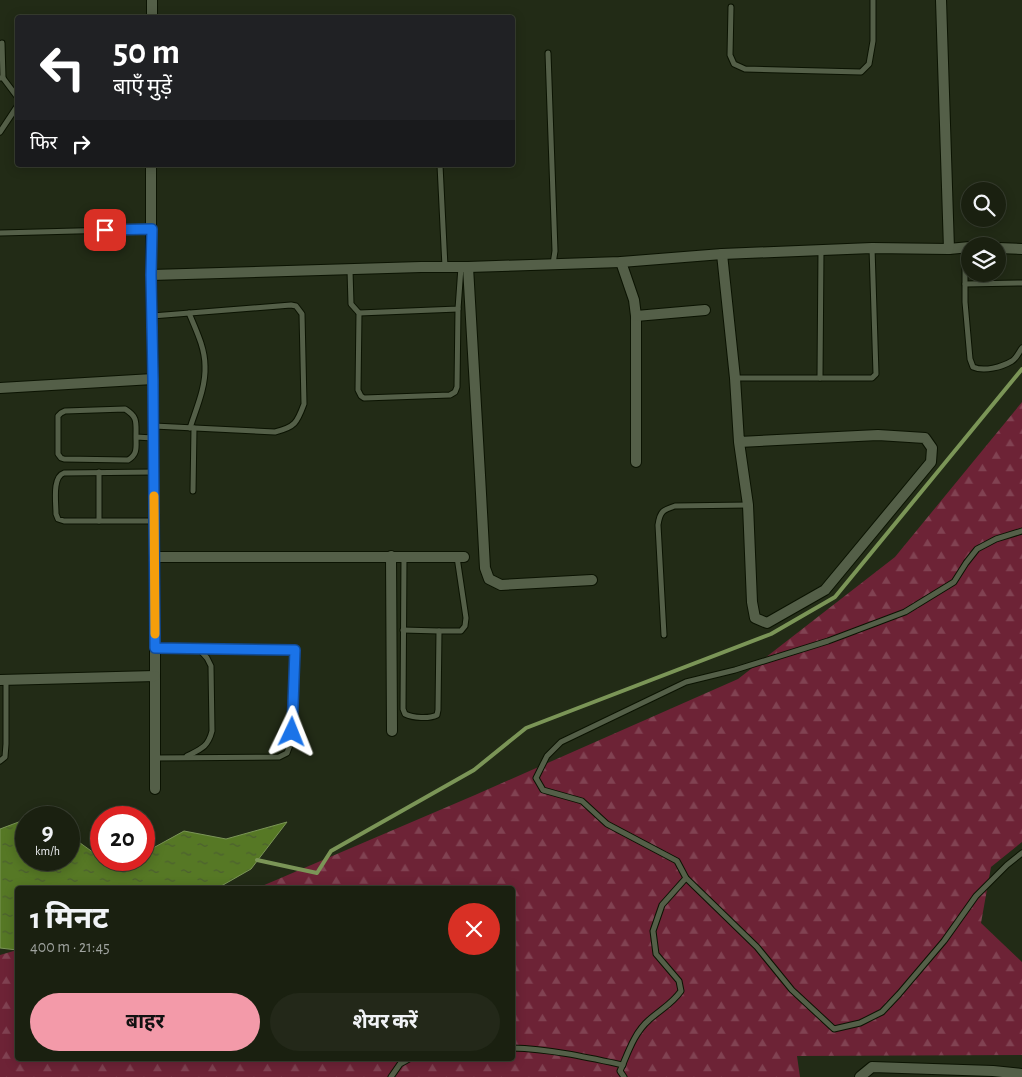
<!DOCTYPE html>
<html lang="hi">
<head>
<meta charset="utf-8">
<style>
	:root { --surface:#1a2010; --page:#232819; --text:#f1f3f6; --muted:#9fa39f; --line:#383e30; --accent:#f39aa9 }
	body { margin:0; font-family:"Alegreya Sans","Noto Sans Devanagari",sans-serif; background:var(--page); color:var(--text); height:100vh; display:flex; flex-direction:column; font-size:19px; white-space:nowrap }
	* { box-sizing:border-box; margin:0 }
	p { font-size:16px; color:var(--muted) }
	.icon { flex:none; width:28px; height:28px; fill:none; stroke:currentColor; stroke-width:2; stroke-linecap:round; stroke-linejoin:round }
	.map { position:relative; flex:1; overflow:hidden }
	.details { position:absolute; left:15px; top:886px; width:500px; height:175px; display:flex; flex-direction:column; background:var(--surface); border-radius:5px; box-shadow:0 2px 12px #0003,0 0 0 1px var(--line) }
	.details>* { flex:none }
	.hud { position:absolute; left:15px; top:15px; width:500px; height:152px; border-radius:5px; box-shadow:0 2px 12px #0003,0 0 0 1px var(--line); background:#202124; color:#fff; overflow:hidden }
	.fabs { position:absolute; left:961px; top:182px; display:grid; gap:10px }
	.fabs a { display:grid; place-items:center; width:45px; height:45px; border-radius:50%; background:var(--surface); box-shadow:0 2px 12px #0003,0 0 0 1px var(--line); font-size:25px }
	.speed { position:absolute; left:15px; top:806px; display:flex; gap:10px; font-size:25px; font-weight:700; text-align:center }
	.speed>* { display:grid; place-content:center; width:65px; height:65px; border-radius:50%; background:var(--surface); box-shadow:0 2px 12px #0003,0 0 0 1px var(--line); line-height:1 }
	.speed small { font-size:12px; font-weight:400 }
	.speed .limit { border:8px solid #d22; background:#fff; color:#111 }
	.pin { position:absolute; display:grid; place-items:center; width:42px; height:42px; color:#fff; margin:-21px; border-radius:10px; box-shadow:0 2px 8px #0006 }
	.me { position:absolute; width:55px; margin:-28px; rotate:2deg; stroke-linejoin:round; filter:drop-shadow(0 0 4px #0008) }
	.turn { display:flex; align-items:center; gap:18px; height:105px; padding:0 15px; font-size:22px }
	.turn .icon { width:65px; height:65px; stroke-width:2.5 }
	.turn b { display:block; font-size:35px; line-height:42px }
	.then { display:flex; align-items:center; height:48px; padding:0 15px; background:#0003; gap:10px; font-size:19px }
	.round { display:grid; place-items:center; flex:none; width:52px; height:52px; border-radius:26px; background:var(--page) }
	.overview { display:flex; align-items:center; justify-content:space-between; height:85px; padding:0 15px }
	h1 { font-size:30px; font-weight:700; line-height:38px }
	.primary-button { display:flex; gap:10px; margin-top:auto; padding:10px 15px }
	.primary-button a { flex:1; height:58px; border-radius:30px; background:var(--accent); color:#111; font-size:20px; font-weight:700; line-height:58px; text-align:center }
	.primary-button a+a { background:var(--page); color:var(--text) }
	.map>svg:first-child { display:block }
</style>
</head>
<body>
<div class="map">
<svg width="1022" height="1077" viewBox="0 0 1022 1077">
	<defs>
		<pattern id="forest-firs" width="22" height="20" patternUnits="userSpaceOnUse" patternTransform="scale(1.25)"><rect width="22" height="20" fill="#6d2336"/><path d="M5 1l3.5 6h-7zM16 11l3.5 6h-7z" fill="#814252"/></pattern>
		<pattern id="water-ripples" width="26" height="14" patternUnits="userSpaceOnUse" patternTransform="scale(1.25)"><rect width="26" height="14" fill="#567825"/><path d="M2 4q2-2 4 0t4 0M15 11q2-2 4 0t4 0" fill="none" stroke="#4c5f30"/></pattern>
	</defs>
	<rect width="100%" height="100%" fill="#222b16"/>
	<polygon fill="url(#forest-firs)" points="1022,402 1022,842 991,867 981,923 1022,962 1022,1055 797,1056 800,1077 0,1077 0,955 17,950 18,1059 512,1059 512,889 255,889 475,795 738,679 895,557"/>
	<polygon fill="url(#water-ripples)" stroke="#7b9557" points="24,820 26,820 26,860 69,860 69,835 101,858 101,860 105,860 115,867 130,860 144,860 144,853 184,831 226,839 287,822 251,869 216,889 18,889 17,950 0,948 0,829"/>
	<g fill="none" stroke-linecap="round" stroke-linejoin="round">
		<polyline stroke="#7b9557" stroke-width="4" points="257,860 317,873 331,851 474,770 526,728 771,634 835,597 1022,369"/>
		<defs>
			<g id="lane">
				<polyline points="731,7 730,55 734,64 745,69 861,72 869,64 873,41 873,0"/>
				<polyline points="2,43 3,78"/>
				<polyline points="548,53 555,251 553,264"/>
				<polyline points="0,78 3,78 18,98"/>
				<polyline points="0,132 18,105"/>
				<polyline points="440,165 445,267"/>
				<polyline points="0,233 152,229"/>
				<path d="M965 247V302L970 359 973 367C984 372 1002 367 1012 361 1016 359 1019 352 1022 348"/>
				<polyline points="350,270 351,304 359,313 358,390 361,396 364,398 450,395 455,392 457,387 458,309"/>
				<polyline points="965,284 1022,283"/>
				<path d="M189 313C196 330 205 348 205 366 206 387 196 409 190 428"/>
				<polyline points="359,313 458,309 461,267"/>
				<path d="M152 316 291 305 296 306 302 314 304 404C297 423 295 427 275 432L154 426"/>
				<polyline points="735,378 872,378 876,374 872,248"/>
				<polyline points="820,378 821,250"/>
				<path d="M136 437C136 447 138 454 128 460L64 459 61 458 58 454V416L61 413 65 411 125 409C138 417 136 422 136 437L153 438"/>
				<polyline points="99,472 99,521"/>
				<path d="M154 472 64 473C52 477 56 502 56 514L58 519 64 521H154"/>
				<polyline points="193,491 194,428"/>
				<polyline points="1022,531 996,539 977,549 966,563 954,582 905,612 828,641 735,670 686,682 561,742 547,756 536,778 543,790 582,801 607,824 677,861 686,878 757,947 792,990 834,1029 860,1023 882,1012 899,994 944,941 976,896 1007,865 1022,853"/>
				<path d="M404 557 403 709 405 714C413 718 429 719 437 715L438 710 439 631H461L465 626 466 618 457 557"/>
				<polyline points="403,630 439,631"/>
				<path d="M664 635 658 525C660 511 663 510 675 506L748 505"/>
				<polyline points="155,648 295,650 292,732 290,745 287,753 279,757 155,758"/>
				<path d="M187 756C201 749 208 747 212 731L211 666 207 658 199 649"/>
				<polyline points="0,761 5,757 6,744 6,680"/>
				<path d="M512 1048C550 1049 586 1057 623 1065"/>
				<polyline points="391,1077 400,1064 409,1059"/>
				<path d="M624 1077 620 1071C628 1053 634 1033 649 1020 660 1010 672 1004 681 991L679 981 656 954 653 931 662 905 686 878"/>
			</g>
			<g id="street">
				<polyline points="152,18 152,0"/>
				<polyline points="151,165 151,275 153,379 155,648 155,789"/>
				<polyline points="998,248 1022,249"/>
				<polyline points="949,249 970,247"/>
				<polyline points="722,254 735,378 739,442 748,505 752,602 755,618 767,623 825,590 931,462 932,448 925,438 878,435 739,442"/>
				<polyline points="621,262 634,300 636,316 636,462"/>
				<polyline points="468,267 480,475 485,568 489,579 501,585 592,580"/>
				<polyline points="151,275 421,267 468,267 621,262 722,254 872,248 949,249 941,0"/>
				<polyline points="636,316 705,310"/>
				<polyline points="0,388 153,379"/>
				<polyline points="391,556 392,731"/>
				<polyline points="154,557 464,557"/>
				<polyline points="0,680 155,676"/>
				<polyline points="860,1077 861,1076 872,1067 993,1071 1022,1074"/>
			</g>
		</defs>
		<use href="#lane" stroke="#0b1302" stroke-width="7"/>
		<use href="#street" stroke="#0b1302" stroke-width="12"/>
		<use href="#lane" stroke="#545f48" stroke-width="5"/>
		<use href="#street" stroke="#545f48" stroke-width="10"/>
	</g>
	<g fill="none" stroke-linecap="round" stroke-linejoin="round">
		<defs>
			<polyline id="route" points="105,230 152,229 151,275 153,379 155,648 295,650 292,732"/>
		</defs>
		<use href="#route" stroke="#114b97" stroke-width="12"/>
		<use href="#route" stroke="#1a73e8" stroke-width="9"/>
		<polyline stroke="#f59e0b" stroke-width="9" points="154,496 155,634"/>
	</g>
</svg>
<div class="fabs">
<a><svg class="icon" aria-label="search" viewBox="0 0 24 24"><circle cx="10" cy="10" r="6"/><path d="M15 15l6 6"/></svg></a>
<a><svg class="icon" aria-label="layers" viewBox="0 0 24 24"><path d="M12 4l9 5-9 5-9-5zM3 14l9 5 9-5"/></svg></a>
</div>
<div class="speed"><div>9<small>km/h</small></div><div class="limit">20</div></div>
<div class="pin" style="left:105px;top:230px;background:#d93025"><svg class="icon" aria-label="arrive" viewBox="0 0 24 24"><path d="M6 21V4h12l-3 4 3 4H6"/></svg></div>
<svg class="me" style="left:292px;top:732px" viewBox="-20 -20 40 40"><path d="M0-17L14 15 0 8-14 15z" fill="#1a73e8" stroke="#fff" stroke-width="4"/></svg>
<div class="hud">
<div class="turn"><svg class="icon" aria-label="left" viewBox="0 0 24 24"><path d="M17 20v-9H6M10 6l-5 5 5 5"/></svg><div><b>50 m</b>बाएँ मुड़ें</div></div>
<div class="then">फिर<svg class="icon" aria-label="right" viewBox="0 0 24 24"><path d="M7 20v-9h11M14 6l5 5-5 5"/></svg></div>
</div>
<section class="details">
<div class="overview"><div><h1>1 मिनट</h1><p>400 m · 21:45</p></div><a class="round" style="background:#d93025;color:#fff"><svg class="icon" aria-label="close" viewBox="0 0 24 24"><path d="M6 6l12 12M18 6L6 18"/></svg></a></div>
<div class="primary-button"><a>बाहर</a><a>शेयर करें</a></div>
</section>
</div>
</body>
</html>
